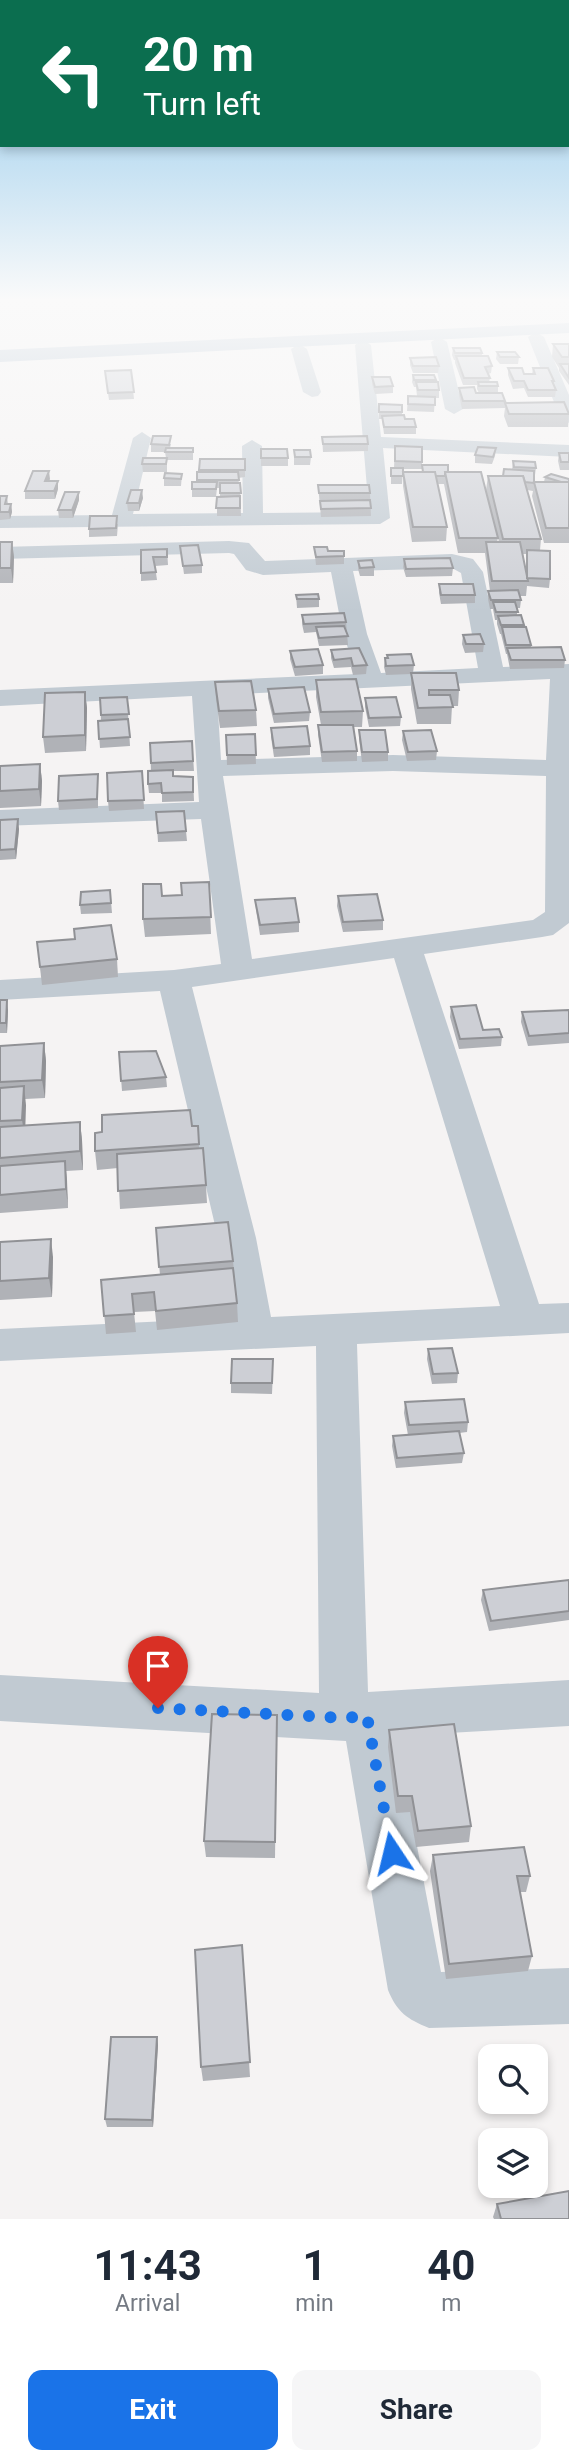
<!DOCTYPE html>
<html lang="en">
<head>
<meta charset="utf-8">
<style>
	:root { --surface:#fff; --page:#f6f6f7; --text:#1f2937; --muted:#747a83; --accent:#1a73e8 }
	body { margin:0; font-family:Roboto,sans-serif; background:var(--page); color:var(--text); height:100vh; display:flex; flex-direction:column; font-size:26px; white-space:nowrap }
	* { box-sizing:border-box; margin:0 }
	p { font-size:23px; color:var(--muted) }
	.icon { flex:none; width:38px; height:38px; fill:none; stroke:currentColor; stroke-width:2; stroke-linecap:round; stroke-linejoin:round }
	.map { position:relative; height:2219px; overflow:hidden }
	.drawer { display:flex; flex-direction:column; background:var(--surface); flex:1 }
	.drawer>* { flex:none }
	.hud { position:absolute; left:0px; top:0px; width:570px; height:147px; box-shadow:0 4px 10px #0003; background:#0b6e4f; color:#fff; overflow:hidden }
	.buttons { position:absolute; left:478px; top:2044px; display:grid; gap:14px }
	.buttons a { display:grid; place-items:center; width:70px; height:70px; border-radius:14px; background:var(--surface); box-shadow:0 4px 10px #0003; font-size:35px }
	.pin { position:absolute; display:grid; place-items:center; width:60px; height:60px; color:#fff; margin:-72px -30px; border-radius:50% 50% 50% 0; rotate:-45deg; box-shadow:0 0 7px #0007 }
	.pin .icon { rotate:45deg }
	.me { position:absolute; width:77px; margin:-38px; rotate:350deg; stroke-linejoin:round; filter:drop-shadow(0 0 5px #0008) }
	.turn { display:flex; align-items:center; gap:24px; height:147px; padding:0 28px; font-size:32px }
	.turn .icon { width:91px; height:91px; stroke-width:2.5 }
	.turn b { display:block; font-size:49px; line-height:60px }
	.eta { display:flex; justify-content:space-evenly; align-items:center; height:119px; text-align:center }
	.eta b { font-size:42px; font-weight:700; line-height:49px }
	.cta { display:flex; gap:14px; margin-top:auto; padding:14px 28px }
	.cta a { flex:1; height:80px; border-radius:14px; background:var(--accent); color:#fff; font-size:28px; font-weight:700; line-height:80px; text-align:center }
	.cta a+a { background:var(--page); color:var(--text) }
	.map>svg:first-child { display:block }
</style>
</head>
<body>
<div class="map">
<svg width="569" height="2219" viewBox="0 0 569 2219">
	<rect width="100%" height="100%" fill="#f5f3f3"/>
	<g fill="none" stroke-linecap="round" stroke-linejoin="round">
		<g fill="#c1cad2" fill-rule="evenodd">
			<polygon points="536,332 544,337 569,395 569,423 560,417 528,337"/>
			<polygon points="439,337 447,342 463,409 454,414 445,409 431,342"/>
			<polygon points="363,340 371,345 381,437 569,445 569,457 383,448 390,518 380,524 0,528 0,516 112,515 133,438 142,432 151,438 133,514 243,513 242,446 252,440 262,446 263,513 369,512 355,345"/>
			<polygon points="299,344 307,349 321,392 318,396 312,397 303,392 291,349"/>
			<path d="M229 541 249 543 265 561 452 554 473 559 483 572 503 667 569 664V923L553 935 542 937 424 954 539 1304 569 1303V1333L357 1344 368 1692 569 1680V1726L396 1736 441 1972 569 1968V2024L429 2028C407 2019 397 2012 388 1990L346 1741 0 1721V1675L319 1693 316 1346 0 1361V1329L231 1318 218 1238 160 991 0 1000V980L174 970 221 964 201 819 0 826V810L199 802 192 696 0 706V690L357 674 343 634 331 572 263 575 246 570 234 554 229 553 0 559V547ZM452 568 461 573 478 668 381 673 367 634 353 571ZM550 679 546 760 393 755 221 760 217 695ZM393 771 546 776 545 912 533 920 252 959 223 776ZM394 958 500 1306 271 1317 256 1238 192 987Z"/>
		</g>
		<polygon fill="#b3c2d1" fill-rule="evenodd" points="569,323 569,333 0,362 0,350"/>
	</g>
	<g fill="#b0b2b7" fill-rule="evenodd">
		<polygon points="553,344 569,344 569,385 559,371 559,368 552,357"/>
		<polygon points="453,348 482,353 482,356 492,366 491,373 488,374 490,378 489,382 498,386 498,393 505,401 505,403 569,413 568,427 508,427 504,416 505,408 462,409 459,395 459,388 479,393 477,389 477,385 463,385 455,363 455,360 454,360 452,355"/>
		<polygon points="497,352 519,357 518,364 500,364 496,359"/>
		<polygon points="410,358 439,366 438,373 413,373 410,365"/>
		<polygon points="508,368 524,374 532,374 533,368 554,381 554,385 556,390 555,397 528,397 524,388 513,389 508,375"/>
		<polygon points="131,370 134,399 109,400 105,371"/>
		<polygon points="413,375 436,380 439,390 439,398 435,398 434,412 407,411 408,396 417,396 416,387 414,387 412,382"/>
		<polygon points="372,377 393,386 393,393 375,394 372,384"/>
		<polygon points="379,404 402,405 402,416 416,427 416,434 384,434 382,419 379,419"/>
		<polygon points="322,437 368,444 368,451 323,452"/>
		<polygon points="151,444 171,444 170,448 193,448 193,460 167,460 167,472 143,472 142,464 166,458 165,452 151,452"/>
		<path d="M395 446 422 447V465L448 472 498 538 497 542H499L486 490 488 476H503L512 470 513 461 536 468 534 482H544L545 477 569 479V543H544L532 496 533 491 527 490 541 539 540 550 550 579 549 588 527 586 526 596H520L521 600 520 608H517V615L524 625 531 645V648L565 660 564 668 510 669 507 654H506L501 634H500L497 624V620H495L493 609H490L488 599V591H490L485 553H458L444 484H437L447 527 446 541 412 542 403 486V472H422V469H403L402 484H391V468H394ZM523 554H526V572Z"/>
		<polygon points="496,448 495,456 492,464 475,463 475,455"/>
		<polygon points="261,449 288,458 288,466 261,466"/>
		<polygon points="294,450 311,457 310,465 294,465"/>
		<polygon points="559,453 569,453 569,470 560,470 558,461"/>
		<polygon points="200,459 245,459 245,477 238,478 239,483 240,483 241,516 217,516 217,497 220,497 220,488 217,488 216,497 192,497 192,489 197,482 197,472 200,472"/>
		<polygon points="49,471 49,481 58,481 58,489 55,499 25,499 25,491"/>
		<polygon points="182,474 181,486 164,486 164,478"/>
		<polygon points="318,485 370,493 371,516 321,517"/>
		<polygon points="79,492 79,500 73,518 59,518 58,510"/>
		<polygon points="0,496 7,496 8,504 11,504 12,512 10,519 0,520"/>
		<polygon points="143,498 139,511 128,511 127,503"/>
		<polygon points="118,524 117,536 89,537 89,529"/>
		<polygon points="0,542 12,542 14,557 13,583 0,583"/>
		<polygon points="180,546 202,565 202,573 184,574"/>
		<polygon points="314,547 344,556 344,564 316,565"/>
		<polygon points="167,549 168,565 155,566 157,580 141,581 141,550"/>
		<polygon points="404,559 453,568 452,576 406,577 403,567"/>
		<polygon points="358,561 374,567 374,576 360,576 358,569"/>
		<polygon points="439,584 475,595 475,603 441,604 439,593"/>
		<polygon points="296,595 319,599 319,607 297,608"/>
		<polygon points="302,615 346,622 348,645 319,646 316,632 304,633 302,624"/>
		<polygon points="463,635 484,644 483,652 465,653 462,644"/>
		<polygon points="331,650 367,665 366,674 353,675 351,667 334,668 331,658"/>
		<polygon points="290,651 323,665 323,674 295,676 290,659"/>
		<polygon points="387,655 414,665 413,673 459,690 458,706 452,706 451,724 417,724 411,689 411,674 386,675 384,667 385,658 387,658"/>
		<polygon points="316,680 363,711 362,727 353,727 357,751 357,761 322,762 318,735 318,725 321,725 316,697"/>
		<polygon points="215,682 256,710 257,726 220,728 216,699"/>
		<polygon points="268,689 310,712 309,721 274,723 268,698"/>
		<polygon points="85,692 87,708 86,751 45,753 43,737"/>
		<polygon points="127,697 130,746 100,748 98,721 101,721 100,698"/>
		<polygon points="365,698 401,717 400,726 369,727 365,707"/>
		<polygon points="271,728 310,746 310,755 274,757 271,737"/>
		<polygon points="359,730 388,752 388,761 362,762 359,739"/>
		<polygon points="403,731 437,751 436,760 407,761 402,740"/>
		<polygon points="255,734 256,764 227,765 226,735"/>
		<polygon points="192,741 194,771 173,771 173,776 193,777 194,801 162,802 162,793 149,793 148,784 151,771 150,743"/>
		<polygon points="40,764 42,781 41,806 0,808 0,766"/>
		<polygon points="142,771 144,809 109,811 108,801"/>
		<polygon points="98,783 98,808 59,810 58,801"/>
		<polygon points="156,812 186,831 187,841 158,842"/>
		<polygon points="0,820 19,829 16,859 0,860"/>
		<polygon points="209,882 211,934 145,937 143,919 162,896 182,895"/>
		<polygon points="110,890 112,913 81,914 80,905"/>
		<polygon points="338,896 383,920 383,930 343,932 337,906"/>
		<polygon points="255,900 299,922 299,932 260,935 256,910"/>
		<polygon points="75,939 117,959 118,977 42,985 37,942"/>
		<polygon points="0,1000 8,1010 7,1033 0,1033"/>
		<polygon points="451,1007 483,1030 502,1037 501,1046 459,1049 450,1017"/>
		<polygon points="569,1010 569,1043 528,1046 521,1022 522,1012"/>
		<polygon points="44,1043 46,1061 45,1098 25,1099 25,1126 80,1122 82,1140 83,1170 66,1171 68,1208 0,1213 0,1046"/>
		<polygon points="119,1052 166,1077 167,1087 122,1091"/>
		<polygon points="192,1126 198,1126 199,1148 206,1185 207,1203 120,1209 118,1168 97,1170 95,1151"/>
		<polygon points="156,1228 233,1261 237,1303 238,1322 157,1330 155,1311 134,1312 136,1332 106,1334 101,1280 160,1275"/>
		<polygon points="0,1242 53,1257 52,1297 0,1300"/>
		<polygon points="428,1349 458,1373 457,1383 432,1384 427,1359"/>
		<polygon points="273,1370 272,1394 231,1393 231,1383"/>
		<polygon points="405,1402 468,1422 467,1432 459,1433 464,1453 462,1463 396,1468 392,1446 393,1436 408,1435 404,1413"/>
		<polygon points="569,1580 569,1620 489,1631 481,1600 483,1590"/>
		<polygon points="277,1715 275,1858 206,1857 204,1841"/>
		<polygon points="389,1730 471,1826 469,1842 416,1847 410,1812 396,1813 388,1747"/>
		<polygon points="433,1855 530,1876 526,1892 520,1892 532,1956 528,1971 446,1979 430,1871"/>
		<polygon points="242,1945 250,2077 203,2081 201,2067"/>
		<polygon points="157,2037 158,2045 153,2127 107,2127 105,2119"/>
		<polygon points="497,2204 569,2219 494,2219 493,2217"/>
	</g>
	<g fill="#909195">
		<polygon points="49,471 50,479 46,489 45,481"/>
		<polygon points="58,481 58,489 55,499 54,491"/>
		<polygon points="142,490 143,498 139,511 139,503"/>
		<polygon points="79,492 79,500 73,518 72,510"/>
		<polygon points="11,504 12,512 10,519 9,512"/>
		<polygon points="12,542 14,557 13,583 11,568"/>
		<polygon points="85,692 87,708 86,751 85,735"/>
		<polygon points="40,764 42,781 41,806 39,789"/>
		<polygon points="18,819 19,829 16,859 15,849"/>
		<polygon points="7,1000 8,1010 7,1033 6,1023"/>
		<polygon points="44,1043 46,1061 45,1098 42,1080"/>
		<polygon points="24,1086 26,1105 25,1138 22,1120"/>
		<polygon points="80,1122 82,1140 83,1170 80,1151"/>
		<polygon points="65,1161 67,1180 68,1208 66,1189"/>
		<polygon points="51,1239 53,1257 52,1297 49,1278"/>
		<polygon points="157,2037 158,2045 153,2127 152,2120"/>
	</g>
	<g fill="#cdcfd5" stroke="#909195" stroke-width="2">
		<polygon points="553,344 569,344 569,357 562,357"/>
		<polygon points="453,348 480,348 482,353 455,353"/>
		<polygon points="497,352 515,352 519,357 500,357"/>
		<polygon points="456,356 488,356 492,366 485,367 490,378 464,378"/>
		<polygon points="436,357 439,366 413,366 410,358"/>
		<polygon points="560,364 569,364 569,378"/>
		<polygon points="508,368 522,368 524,374 535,374 533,368 548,368 554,381 552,381 556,390 528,390 524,381 514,381"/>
		<polygon points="131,370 134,392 108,393 105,371"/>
		<polygon points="413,375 434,375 436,380 414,380"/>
		<polygon points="372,377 390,377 393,386 375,387"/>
		<polygon points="416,382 438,382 439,390 418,390"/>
		<polygon points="478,382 497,382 498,386 479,386"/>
		<polygon points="474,387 476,393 502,393 505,401 463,401 459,388"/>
		<polygon points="408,396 435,397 435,405 408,404"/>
		<polygon points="564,402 569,414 509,414 505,403"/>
		<polygon points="379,404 402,405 402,412 379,412"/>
		<polygon points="404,415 405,419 414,419 416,427 384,427 382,416"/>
		<polygon points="153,436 171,436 169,445 151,444"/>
		<polygon points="367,436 368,444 323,444 322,437"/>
		<polygon points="395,446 422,447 422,462 395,461"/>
		<polygon points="478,447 496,448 493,457 475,455"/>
		<polygon points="166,448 193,448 193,452 165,452"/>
		<polygon points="261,449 287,449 288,458 261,458"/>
		<polygon points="294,450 310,450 311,457 295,457"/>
		<polygon points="559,453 569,453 569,462 561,462"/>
		<polygon points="143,458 167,458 166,464 142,464"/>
		<polygon points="200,459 245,459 245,470 199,470"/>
		<polygon points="513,461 535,462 536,468 514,467"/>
		<polygon points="422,465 448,465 448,472 445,472 445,476 435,476 435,472 423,472"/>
		<rect x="391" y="468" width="12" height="8"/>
		<polygon points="504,469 534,471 534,483 525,482 523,476 503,476"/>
		<polygon points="33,471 49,471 45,481 58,481 54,491 25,491"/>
		<polygon points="197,472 238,472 239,480 197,480"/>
		<polygon points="403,472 435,472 447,527 413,527"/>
		<polygon points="445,472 481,472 498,538 459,538"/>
		<polygon points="165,473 182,474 181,479 164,478"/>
		<polygon points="551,474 569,479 569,482 561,482 545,477"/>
		<polygon points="488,476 523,476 541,539 503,539"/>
		<polygon points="192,482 217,482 216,489 192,489"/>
		<polygon points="534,482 569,482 569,528 546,528"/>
		<polygon points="220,483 240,483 241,493 220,493"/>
		<polygon points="318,485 369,485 370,493 319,493"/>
		<polygon points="131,490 142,490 139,503 127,503"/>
		<polygon points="65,492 79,492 72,510 58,510"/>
		<polygon points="0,496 7,496 5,504 11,504 9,512 0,512"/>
		<polygon points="240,496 240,508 216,508 217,497"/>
		<polygon points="370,500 371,508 321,509 320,501"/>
		<polygon points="90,516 117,516 116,528 89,529"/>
		<polygon points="0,542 12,542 11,568 0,568"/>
		<polygon points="486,542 520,542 528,581 492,581"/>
		<polygon points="198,545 202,565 183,566 180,546"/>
		<polygon points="314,547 327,547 328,551 344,551 344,556 316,557"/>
		<polygon points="167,549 167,557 153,557 156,572 141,573 141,550"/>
		<polygon points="527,550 550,551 550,579 527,578"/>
		<polygon points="450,558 453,568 406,569 404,559"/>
		<polygon points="372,560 374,567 360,568 358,561"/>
		<polygon points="439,584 473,584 475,595 441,595"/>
		<polygon points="518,590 521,600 491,600 488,591"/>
		<polygon points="318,594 319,599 297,599 296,595"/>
		<polygon points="493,602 515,602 518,612 496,612"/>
		<polygon points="344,613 346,622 304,624 302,615"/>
		<polygon points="521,615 524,625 501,625 498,616"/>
		<polygon points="344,626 348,636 319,638 316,627"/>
		<polygon points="502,627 526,627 531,645 506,645"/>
		<polygon points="480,634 484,644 466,644 463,635"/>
		<polygon points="561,647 565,660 511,660 507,648"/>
		<polygon points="359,648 367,665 353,666 351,658 334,660 331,650"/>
		<polygon points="318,649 323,665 295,667 290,651"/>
		<polygon points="411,654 414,665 386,666 385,658 388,658 387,655"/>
		<polygon points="411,673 456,673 459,690 429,690 429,695 450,695 453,707 418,708"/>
		<polygon points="356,679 363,711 321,712 316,680"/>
		<polygon points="251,681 256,710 219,711 215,682"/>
		<polygon points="304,687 310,712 274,714 268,689"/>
		<polygon points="85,692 85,735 43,737 45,693"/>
		<polygon points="127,697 129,714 101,715 100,698"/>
		<polygon points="396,697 401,717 369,718 365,698"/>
		<polygon points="128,719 130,737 99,739 98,721"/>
		<polygon points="318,725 353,725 357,751 322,752"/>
		<polygon points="307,726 310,746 274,748 271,728"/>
		<polygon points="359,730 385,730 388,752 362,752"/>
		<polygon points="431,730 437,751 408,752 403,731"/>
		<polygon points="255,734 256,755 227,755 226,735"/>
		<polygon points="192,741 193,761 151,763 150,743"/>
		<polygon points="40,764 39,789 0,791 0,766"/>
		<polygon points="173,770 173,776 193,777 193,792 162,793 161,783 148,784 148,771"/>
		<polygon points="142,771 144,800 108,801 107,773"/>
		<polygon points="98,774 97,799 58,801 59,776"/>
		<polygon points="184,811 186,831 158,833 156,812"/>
		<polygon points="18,819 15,849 0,850 0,820"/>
		<polygon points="209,882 211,917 143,919 143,884 161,884 162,896 182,895 181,883"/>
		<polygon points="110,890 111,903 80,905 81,892"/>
		<polygon points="377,894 383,920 343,922 338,896"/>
		<polygon points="295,898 299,922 260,925 255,900"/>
		<polygon points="111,925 117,959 40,967 37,942 75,939 74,929"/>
		<polygon points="0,1000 7,1000 6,1023 0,1023"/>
		<polygon points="476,1005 483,1030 499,1029 502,1037 460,1039 451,1007"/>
		<polygon points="569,1010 569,1033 529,1036 522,1012"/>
		<polygon points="44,1043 42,1080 0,1082 0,1046"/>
		<polygon points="156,1051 166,1077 121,1081 119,1052"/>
		<polygon points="24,1086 22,1120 0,1121 0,1088"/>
		<polygon points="190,1110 192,1126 198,1126 199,1144 95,1151 95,1133 102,1132 102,1115"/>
		<polygon points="80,1122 80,1151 0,1158 0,1127"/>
		<polygon points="203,1148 206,1185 118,1191 117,1154"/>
		<polygon points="65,1161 66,1189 0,1195 0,1166"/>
		<polygon points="228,1222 233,1261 159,1267 156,1228"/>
		<polygon points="51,1239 49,1278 0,1281 0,1242"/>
		<polygon points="233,1268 237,1303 156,1311 154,1292 132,1294 134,1314 104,1316 101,1280"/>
		<polygon points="452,1348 458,1373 433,1374 428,1349"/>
		<polygon points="232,1359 273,1359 272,1383 231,1383"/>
		<polygon points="464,1399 468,1422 409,1425 405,1402"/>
		<polygon points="459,1431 464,1453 397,1458 393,1436"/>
		<polygon points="569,1580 569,1611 491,1621 483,1590"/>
		<polygon points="212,1714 277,1715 275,1842 204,1841"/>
		<polygon points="454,1724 471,1826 418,1831 412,1796 398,1796 389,1730"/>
		<polygon points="524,1847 530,1876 517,1876 532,1956 449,1964 433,1855"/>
		<polygon points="242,1945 250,2062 201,2067 195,1950"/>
		<polygon points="111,2037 157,2037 152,2120 105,2119"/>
		<polygon points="569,2191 569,2219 501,2219 497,2204"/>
	</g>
	<linearGradient id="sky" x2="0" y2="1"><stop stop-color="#85c3ea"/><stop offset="0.49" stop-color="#fafafa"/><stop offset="1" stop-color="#fafafa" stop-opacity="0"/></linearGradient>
	<rect width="569" height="612" fill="url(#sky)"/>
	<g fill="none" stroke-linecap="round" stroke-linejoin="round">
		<polyline stroke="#1a73e8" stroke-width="12" stroke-dasharray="0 21.6" points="158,1708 344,1718 367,1716 392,1853"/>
	</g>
</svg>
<div class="buttons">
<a><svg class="icon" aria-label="search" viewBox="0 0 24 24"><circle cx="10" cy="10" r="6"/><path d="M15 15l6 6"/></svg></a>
<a><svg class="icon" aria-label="layers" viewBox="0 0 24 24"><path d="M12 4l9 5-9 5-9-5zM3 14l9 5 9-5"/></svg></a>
</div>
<div class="pin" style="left:158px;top:1708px;background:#d93025"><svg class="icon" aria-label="arrive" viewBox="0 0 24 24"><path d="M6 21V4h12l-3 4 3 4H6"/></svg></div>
<svg class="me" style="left:392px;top:1853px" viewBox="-20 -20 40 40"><path d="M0-17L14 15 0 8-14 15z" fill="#1a73e8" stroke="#fff" stroke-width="4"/></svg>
<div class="hud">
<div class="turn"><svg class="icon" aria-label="left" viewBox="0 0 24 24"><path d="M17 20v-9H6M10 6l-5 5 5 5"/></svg><div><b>20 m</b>Turn left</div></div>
</div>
</div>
<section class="drawer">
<div class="eta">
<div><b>11:43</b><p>Arrival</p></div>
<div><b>1</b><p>min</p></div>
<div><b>40</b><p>m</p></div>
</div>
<div class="cta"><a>Exit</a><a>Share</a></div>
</section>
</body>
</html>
